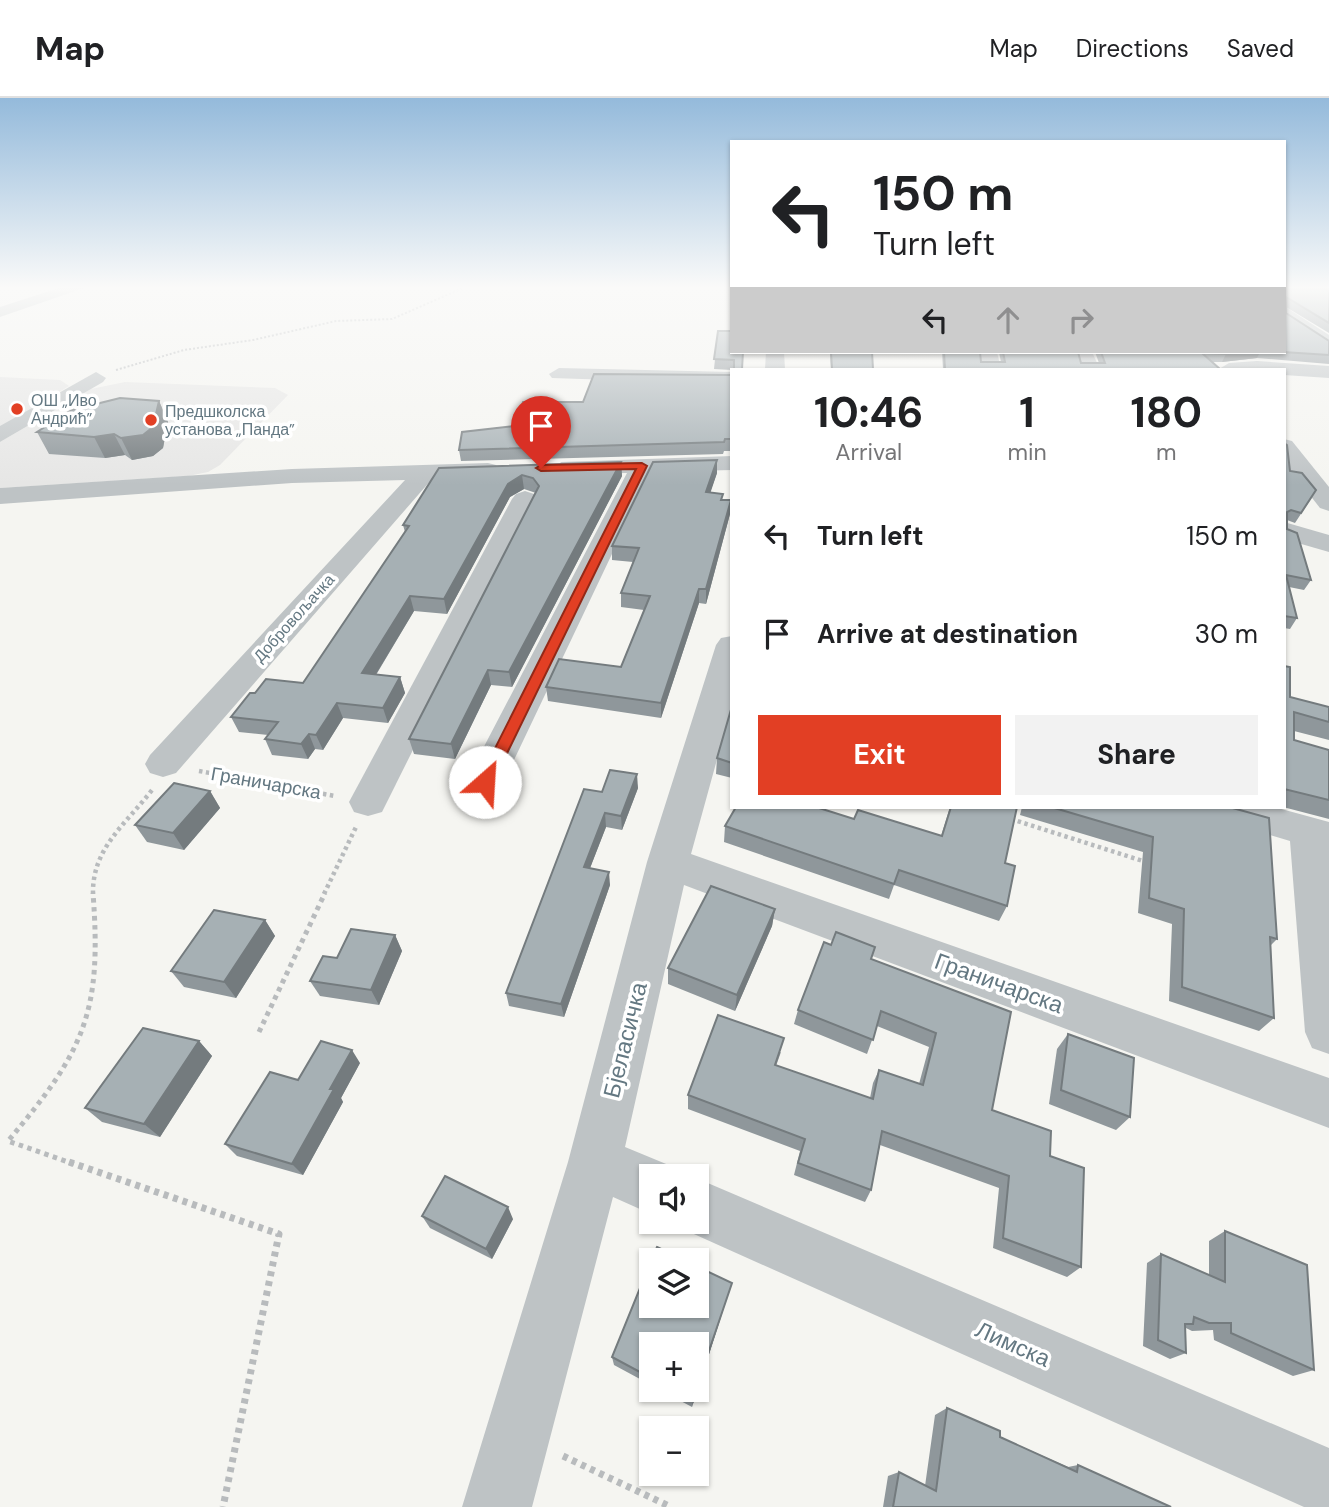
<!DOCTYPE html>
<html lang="en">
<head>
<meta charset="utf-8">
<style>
	:root { --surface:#fff; --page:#f2f2f2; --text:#202124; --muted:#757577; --line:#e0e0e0; --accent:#e23f24 }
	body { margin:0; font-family:"DM Sans",sans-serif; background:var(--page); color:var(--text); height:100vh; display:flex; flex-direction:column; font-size:26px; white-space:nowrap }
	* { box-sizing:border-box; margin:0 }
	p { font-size:23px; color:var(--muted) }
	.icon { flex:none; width:38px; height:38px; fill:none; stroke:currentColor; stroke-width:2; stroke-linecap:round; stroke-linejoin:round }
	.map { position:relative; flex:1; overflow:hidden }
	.details { position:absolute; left:730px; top:270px; width:556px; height:441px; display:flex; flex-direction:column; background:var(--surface); border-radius:0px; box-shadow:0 2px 5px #0004 }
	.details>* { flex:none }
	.top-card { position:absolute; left:730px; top:42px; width:556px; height:214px; border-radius:0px; box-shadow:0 2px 5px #0004; background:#fff; color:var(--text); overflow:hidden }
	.controls { position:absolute; left:639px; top:1066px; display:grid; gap:14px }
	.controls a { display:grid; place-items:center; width:70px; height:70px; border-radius:0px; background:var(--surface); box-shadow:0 2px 5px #0004; font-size:35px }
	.pin { position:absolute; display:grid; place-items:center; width:60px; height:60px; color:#fff; margin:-72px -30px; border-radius:50% 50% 50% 0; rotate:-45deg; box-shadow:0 0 7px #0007 }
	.pin .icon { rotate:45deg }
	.me { position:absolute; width:77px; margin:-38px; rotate:26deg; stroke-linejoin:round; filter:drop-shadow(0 0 5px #0008) }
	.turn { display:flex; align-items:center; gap:24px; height:147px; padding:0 28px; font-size:32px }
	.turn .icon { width:91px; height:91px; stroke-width:2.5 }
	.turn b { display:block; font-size:49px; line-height:60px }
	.lanes { display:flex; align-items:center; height:66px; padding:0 28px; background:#0003; justify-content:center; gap:35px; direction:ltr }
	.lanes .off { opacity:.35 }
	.eta { display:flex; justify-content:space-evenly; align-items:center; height:119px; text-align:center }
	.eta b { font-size:42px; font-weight:700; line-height:49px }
	.primary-button { display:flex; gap:14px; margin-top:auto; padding:14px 28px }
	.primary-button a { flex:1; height:80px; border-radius:0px; background:var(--accent); color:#fff; font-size:28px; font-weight:700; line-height:80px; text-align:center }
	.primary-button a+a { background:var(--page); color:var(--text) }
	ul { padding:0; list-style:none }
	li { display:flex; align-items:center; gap:21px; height:98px; padding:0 28px }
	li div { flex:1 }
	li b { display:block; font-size:26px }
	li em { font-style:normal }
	header { display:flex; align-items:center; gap:42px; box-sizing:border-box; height:98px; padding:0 35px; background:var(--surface); border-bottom:2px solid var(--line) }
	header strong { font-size:33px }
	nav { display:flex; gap:38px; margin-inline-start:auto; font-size:24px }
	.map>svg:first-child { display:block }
</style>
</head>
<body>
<header>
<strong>Map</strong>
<nav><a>Map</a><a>Directions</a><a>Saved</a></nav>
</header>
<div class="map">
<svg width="1329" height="1409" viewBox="0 0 1329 1409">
	<rect width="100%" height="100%" fill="#f5f5f1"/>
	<g fill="#e6e6e5">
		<polygon points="0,279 60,282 69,288 0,330"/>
		<polygon points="125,284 275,290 288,297 220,367 208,374 188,378 0,390 0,344 91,291"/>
	</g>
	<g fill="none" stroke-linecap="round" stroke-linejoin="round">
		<polyline stroke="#b8bbbd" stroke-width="2" stroke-dasharray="2 2" stroke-linecap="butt" points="116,272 184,252 253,242 336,223 392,221 463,190"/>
		<g stroke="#b8bbbd" stroke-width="4.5" stroke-dasharray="3.5 3.5" stroke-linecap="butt">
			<polyline points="199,673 335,698"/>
			<polyline points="1011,721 1146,764"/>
			<path d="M93 796C92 750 126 726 152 692"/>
			<polyline points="324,796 356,729"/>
		</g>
		<g stroke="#b8bbbd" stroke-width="5" stroke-dasharray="4.5 4.5" stroke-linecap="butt">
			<polyline points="259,934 325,795"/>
			<path d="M74 1066 8 1043C85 952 102 914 93 795"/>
		</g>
		<g stroke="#b8bbbd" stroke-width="7" stroke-dasharray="5 5" stroke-linecap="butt">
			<polyline points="69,1064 279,1136 223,1409"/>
			<polyline points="563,1358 671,1409"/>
		</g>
		<g fill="#bec3c5" fill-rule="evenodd">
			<polygon points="59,190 84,190 0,219 0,209"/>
			<polygon points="1284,208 1329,237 1329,252 1284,221"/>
			<polygon points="766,254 784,254 785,271 765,271"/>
			<polygon points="979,254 997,254 1001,271 981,271"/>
			<polygon points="1074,254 1092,254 1100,271 1080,271"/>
			<polygon points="1257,263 1329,268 1329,280 1284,277 1284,271 1219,271 1229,265"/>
			<polygon points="559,270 732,274 732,286 552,280 549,276"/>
			<polygon points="96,274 106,280 103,284 0,344 0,328"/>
			<polygon points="1284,341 1292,343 1329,389 1329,413 1320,410 1284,364"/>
			<polygon points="732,358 732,372 651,374 504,683 498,692 485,696 472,692 466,683 627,375 569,376 561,374 557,369 561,364"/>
			<polygon points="488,365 496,367 500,372 496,377 432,381 176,675 163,679 150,675 145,666 150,657 405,382 292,385 0,406 0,390 292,371"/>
			<polygon points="525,393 534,396 538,401 387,704 382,714 368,718 354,714 349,704 512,401 516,396"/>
			<polygon points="1284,424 1329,437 1329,454 1284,441"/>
			<polygon points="732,538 732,607 691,756 1329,980 1329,1030 684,787 625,1049 671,1068 675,1078 651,1078 651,1116 613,1099 532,1409 462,1409 568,1064 647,764 716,547 721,540"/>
			<polygon points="1204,709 1274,709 1329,724 1329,956 1312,950 1305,934 1290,743 1209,719"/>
			<polygon points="696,1080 1329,1350 1329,1409 1304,1409 676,1128 674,1124 696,1124"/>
		</g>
	</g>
	<g fill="#8f979b">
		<polygon points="1284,190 1329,190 1329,235 1286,209 1286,215 1329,243 1329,266 1257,260 1222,264 1212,264 1220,271 943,271 942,254 980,254 981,264 1001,264 999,254 1078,254 1081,265 1099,265 1095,254 1284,254"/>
		<polygon points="718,233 742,271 732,272 714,271"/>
		<polygon points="830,254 872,254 873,271 831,271"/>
		<polygon points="732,277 732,353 724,353 723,356 461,363 459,352 515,328 583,304"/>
		<polygon points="159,303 168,324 163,350 153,358 132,362 125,357 105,360 49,356 37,334"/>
		<polygon points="1284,345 1290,373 1310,402 1295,425 1287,422 1287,431 1311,482 1304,492 1289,489 1297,520 1290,531 1284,530"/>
		<polygon points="717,362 717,375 710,394 723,402 731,402 730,416 706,506 699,505 661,620 548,603 546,589 621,569 644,512 621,509 621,495 633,464 612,462 612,448"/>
		<polygon points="621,364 622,378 512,589 491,587 455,661 414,656 409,641 536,395 524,391 510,399 447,516 414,513 376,577 400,579 405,595 388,625 343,620 323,652 315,651 308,661 272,657 265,641 268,637 239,634 231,619 255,595 303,585 405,434 403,427 439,370"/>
		<polygon points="1284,568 1290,599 1329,609 1329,642 1294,633 1294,642 1329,652 1329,721 1283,709 1284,709"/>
		<polygon points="732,608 732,680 716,676 717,660"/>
		<polygon points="638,690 622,732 606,729 590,770 610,787 564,919 509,908 506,895 602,694"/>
		<polygon points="210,693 220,710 184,752 147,744 135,727"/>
		<polygon points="950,709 1017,709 1005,765 1007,808 999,823 894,787 889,801 724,744 725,728 854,721 941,738"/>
		<polygon points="1022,709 1229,709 1277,841 1270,848 1274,920 1259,933 1169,903 1172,826 1138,815 1143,754 1020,717"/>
		<polygon points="775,811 772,828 735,913 668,886 668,870"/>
		<polygon points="265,822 275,838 236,900 184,889 171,873"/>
		<polygon points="395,837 402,853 379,907 320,898 310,883 337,860"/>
		<polygon points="871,861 1011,914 992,1012 1050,1058 1081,1169 1067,1179 993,1150 999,1090 880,1047 871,1092 865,1104 794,1077 800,1053 688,1011 688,997 781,954 776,968 870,1000 873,985 879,972 919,986 929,949 877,928 867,956 794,926 798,912"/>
		<polygon points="1068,936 1130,1019 1116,1032 1049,1006 1057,951"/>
		<polygon points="199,943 212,958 160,1039 102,1024 85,1010"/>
		<polygon points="360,965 341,1000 343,1004 303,1077 237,1058 225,1046 298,982"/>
		<polygon points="422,1118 513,1121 492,1161 430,1130"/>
		<polygon points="1225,1133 1314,1272 1293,1278 1214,1242 1213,1232 1192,1233 1186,1230 1186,1255 1170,1261 1143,1248 1147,1165 1161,1156 1209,1177 1209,1143"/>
		<polygon points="729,1194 692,1309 660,1292 696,1292 651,1246 651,1287 614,1267 612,1259"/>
		<polygon points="947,1310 1000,1339 1068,1369 1078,1367 1171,1409 883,1409 888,1378 899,1374 925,1388 935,1317"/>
	</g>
	<g fill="#747b7e">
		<polygon points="1246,254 1260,254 1257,260 1222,264 1226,256"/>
		<polygon points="159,303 168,324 163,350 153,358 132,362 121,340"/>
		<polygon points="114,336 125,357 105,360 94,339"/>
		<polygon points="717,362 717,375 706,408 706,394"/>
		<polygon points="621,364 622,378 512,589 509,574"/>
		<polygon points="522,377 524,391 510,399 447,516 444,501 508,386"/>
		<polygon points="731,402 730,416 706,506 706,491"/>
		<polygon points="699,491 699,505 661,620 661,605"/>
		<polygon points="410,498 414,513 367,591 362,575"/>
		<polygon points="488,572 491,587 455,661 451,646"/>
		<polygon points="400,579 405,595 388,625 383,610"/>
		<polygon points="337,605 343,620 323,652 316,637"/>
		<polygon points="309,636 315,651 308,661 301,646"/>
		<polygon points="637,676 638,690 622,732 621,718"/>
		<polygon points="210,693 220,710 184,752 173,735"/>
		<polygon points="605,715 606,729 585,783 584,769"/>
		<polygon points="609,774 610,787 564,919 561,906"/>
		<polygon points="775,811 772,828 735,913 737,897"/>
		<polygon points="265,822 275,838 236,900 224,884"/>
		<polygon points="395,837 402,853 379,907 371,892"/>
		<polygon points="199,943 212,958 160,1039 144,1026"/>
		<polygon points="352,952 360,965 341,1000 343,1004 303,1077 292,1066 330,991"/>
		<polygon points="508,1109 513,1121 492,1161 486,1151"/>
		<polygon points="732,1185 729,1194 692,1309 693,1303"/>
	</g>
	<g fill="#a6b0b4" stroke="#747b7e" stroke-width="2">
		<polygon points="1284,190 1329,190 1329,225 1286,199 1286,215 1329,243 1329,257 1283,254 1284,254"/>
		<polygon points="718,233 732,233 732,254 743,254 742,271 734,271 734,262 714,261"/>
		<polygon points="831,254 872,254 873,271 832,271"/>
		<polygon points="944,254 980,254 981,264 1005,264 1003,254 1078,254 1081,265 1105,265 1101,254 1246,254 1226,256 1202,255 1220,271 945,271"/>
		<polygon points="594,276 732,277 732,341 725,341 724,344 459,352 462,334 515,328 523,304 583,304"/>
		<polygon points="120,300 159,303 153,329 143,337 121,340 114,336 94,339 37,334 72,312"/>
		<polygon points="1284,345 1287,347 1290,373 1302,375 1316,392 1301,415 1291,412 1287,414 1287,431 1297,435 1311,482 1286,477 1297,520 1284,518"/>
		<polygon points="717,362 706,394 723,396 721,402 731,402 706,491 699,491 661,605 546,589 559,561 621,569 650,498 621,495 639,450 612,448 653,364"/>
		<polygon points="621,364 509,574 488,572 451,646 409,641 539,388 533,380 522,377 508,386 444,501 410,498 362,575 400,579 383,610 337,605 316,637 309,636 301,646 265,641 278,624 231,619 250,595 255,595 266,581 303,585 409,428 403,427 439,370"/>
		<polygon points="1284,568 1290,569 1290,599 1329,609 1329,624 1294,614 1294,642 1329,652 1329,702 1284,691"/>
		<polygon points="732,608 732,665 717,660"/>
		<polygon points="610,672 637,676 621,718 605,715 584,769 609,774 561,906 506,895 584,691 602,694"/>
		<polygon points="174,685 210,693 173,735 135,727"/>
		<polygon points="736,709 816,709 854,721 858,712 942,738 951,709 1017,709 1005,765 1015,768 1007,808 899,772 894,786 725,728"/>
		<polygon points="1051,709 1229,709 1269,720 1277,841 1270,839 1274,920 1182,889 1184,811 1149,800 1153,739"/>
		<polygon points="711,788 775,811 737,897 668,870"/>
		<polygon points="214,812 265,822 224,884 171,873"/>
		<polygon points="351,831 395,837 371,892 310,883 323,858 337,860"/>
		<polygon points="836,834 875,849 871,861 1011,914 992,1012 1051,1033 1050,1058 1084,1070 1081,1169 1003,1140 1009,1078 882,1033 871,1092 798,1065 805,1041 688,997 718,917 784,940 775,967 873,1001 879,972 923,987 936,935 881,913 873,942 798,912 824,844 831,847"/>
		<polygon points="143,930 199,943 144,1026 85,1010"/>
		<polygon points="1068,936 1134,960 1130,1019 1061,992"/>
		<polygon points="321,943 352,952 330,991 334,991 292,1066 225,1046 270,974 298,982"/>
		<polygon points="445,1078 508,1109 486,1151 422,1118"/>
		<polygon points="1225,1133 1307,1167 1314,1272 1231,1235 1231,1225 1209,1225 1194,1219 1193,1226 1185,1226 1186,1255 1158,1242 1161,1156 1225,1184"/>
		<polygon points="657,1149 684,1162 651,1162"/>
		<polygon points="651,1163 651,1208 696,1208 696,1168 732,1185 696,1291 696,1246 651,1246 651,1280 612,1259"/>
		<polygon points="672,1292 696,1292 693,1303"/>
		<polygon points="947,1310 1000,1333 1000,1339 1077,1374 1078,1367 1171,1409 893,1409 899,1374 936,1393"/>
	</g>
	<linearGradient id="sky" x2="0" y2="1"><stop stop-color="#94badb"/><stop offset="0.49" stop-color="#fafaf9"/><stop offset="1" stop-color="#fafaf9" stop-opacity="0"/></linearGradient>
	<rect width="1329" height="387" fill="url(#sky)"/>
	<polygon fill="#e23f24" stroke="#932917" stroke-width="2" points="642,365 647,368 493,684 491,687 480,687 478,684 636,371 541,373 536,370 541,367"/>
	<g fill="#e23f24" stroke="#fff" stroke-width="2.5">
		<circle cx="17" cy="311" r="7"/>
		<circle cx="151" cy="322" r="7"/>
	</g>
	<g text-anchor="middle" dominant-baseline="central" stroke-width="7" stroke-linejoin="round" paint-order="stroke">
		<g font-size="16" fill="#647882" stroke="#fff" text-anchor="start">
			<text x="31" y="302">ОШ „Иво<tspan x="31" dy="18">Андрић”</tspan></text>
			<text x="165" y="313">Предшколска<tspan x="165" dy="18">установа „Панда”</tspan></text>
		</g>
		<g font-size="16" fill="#647882" stroke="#fff">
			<text transform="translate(294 520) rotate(-48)">Добровољачка</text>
		</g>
		<g font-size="19" fill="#647882" stroke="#fff">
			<text transform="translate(266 685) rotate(10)">Граничарска</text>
		</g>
		<g font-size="23" fill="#647882" stroke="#fff">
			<text transform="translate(999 885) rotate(20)">Граничарска</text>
			<text transform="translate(625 942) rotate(-76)">Бјеласичка</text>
			<text transform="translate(1013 1246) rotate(24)">Лимска</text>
		</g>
	</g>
</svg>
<div class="controls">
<a><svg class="icon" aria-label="sound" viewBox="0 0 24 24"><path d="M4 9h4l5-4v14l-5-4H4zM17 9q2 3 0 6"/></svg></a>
<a><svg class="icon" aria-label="layers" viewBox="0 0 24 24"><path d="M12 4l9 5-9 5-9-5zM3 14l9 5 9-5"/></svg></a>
<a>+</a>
<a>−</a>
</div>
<div class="pin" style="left:541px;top:370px;background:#d93025"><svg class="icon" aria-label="arrive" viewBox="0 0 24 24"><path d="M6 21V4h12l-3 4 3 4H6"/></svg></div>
<svg class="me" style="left:485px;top:684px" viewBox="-20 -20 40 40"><circle r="19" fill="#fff"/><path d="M0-13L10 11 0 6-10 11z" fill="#e23f24"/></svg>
<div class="top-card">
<div class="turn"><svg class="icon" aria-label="left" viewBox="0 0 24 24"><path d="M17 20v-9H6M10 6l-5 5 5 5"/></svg><div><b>150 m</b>Turn left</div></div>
<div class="lanes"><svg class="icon" aria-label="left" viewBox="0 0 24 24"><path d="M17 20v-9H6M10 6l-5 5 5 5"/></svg><svg class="icon off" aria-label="ahead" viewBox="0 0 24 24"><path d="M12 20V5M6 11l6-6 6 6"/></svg><svg class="icon off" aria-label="right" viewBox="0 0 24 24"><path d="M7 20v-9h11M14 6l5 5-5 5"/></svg></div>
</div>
<section class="details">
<div class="eta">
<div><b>10:46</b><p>Arrival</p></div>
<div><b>1</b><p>min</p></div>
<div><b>180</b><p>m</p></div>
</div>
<ul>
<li><svg class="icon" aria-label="left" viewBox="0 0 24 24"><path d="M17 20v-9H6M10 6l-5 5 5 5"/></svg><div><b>Turn left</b></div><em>150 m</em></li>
<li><svg class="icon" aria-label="arrive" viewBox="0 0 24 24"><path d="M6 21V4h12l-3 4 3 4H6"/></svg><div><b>Arrive at destination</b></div><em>30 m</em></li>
</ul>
<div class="primary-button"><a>Exit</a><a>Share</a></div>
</section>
</div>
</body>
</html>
